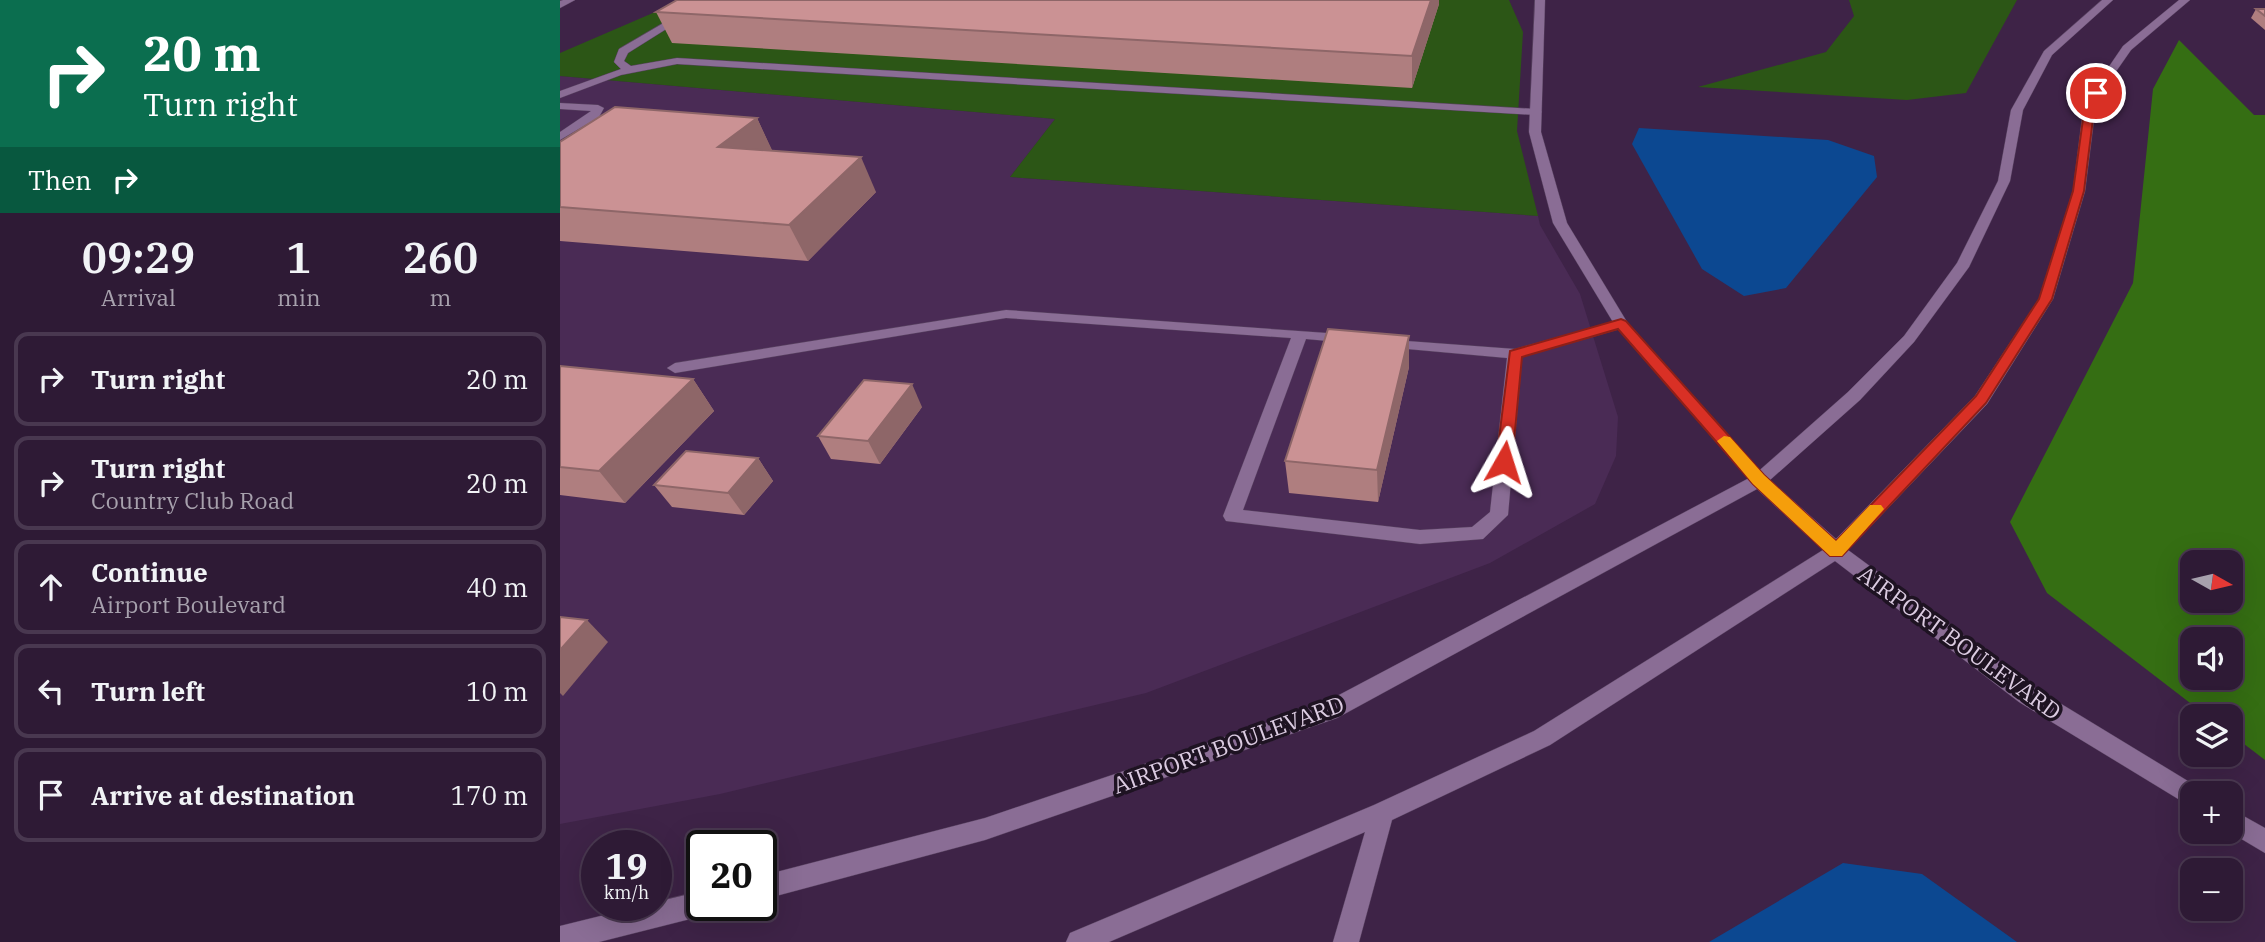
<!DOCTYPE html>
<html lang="en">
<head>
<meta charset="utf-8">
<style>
	:root { --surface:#2e1a35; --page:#36233d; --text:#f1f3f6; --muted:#a7a1ad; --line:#493850 }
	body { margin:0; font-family:"IBM Plex Serif",serif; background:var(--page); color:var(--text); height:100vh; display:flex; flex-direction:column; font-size:26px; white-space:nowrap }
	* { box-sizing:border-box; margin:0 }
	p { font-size:23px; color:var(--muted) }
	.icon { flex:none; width:38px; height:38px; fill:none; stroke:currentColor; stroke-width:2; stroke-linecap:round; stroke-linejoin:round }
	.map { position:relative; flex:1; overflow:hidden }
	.details { display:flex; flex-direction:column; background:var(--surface); width:560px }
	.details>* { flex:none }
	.banner { background:#0b6e4f; color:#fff; overflow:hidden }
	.needle { width:46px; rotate:98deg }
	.buttons { position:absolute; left:1620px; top:550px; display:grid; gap:14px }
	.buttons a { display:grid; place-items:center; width:63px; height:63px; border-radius:14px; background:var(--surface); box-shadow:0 7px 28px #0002,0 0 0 2px var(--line); font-size:35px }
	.speed { position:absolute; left:21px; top:830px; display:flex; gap:14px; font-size:35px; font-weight:700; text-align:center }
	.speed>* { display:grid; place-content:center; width:91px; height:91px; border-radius:50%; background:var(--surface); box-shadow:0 7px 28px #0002,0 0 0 2px var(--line); line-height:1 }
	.speed small { font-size:18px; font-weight:400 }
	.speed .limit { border:4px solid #111; border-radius:10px; background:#fff; color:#111 }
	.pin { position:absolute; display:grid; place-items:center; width:60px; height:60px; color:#fff; margin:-30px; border:4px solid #fff; border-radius:50%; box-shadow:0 2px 7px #0007 }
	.me { position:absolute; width:77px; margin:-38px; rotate:6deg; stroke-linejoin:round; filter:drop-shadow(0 0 5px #0008) }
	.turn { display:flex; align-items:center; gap:24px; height:147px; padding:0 28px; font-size:32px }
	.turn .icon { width:91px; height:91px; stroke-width:2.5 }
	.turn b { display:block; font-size:49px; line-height:60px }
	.then { display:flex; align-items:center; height:66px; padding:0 28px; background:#0003; gap:14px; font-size:26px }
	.eta { display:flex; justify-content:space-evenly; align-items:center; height:119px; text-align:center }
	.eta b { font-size:42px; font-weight:600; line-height:49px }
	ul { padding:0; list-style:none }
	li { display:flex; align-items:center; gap:21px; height:94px; margin:0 14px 10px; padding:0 14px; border:4px solid var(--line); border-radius:14px }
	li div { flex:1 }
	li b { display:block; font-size:26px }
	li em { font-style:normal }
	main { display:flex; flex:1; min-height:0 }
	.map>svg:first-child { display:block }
</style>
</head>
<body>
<main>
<section class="details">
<div class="banner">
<div class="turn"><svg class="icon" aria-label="right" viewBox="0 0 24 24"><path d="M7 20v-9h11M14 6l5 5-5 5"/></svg><div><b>20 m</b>Turn right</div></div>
<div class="then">Then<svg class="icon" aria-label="right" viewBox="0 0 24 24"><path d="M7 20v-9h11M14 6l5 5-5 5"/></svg></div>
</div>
<div class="eta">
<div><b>09:29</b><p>Arrival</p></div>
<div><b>1</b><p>min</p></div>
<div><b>260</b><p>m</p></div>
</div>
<ul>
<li><svg class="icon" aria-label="right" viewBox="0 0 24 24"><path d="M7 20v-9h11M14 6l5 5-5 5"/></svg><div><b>Turn right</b></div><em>20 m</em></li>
<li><svg class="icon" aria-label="right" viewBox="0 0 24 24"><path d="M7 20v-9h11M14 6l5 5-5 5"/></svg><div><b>Turn right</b><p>Country Club Road</p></div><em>20 m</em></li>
<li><svg class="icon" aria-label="ahead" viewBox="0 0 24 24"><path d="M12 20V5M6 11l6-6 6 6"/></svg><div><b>Continue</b><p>Airport Boulevard</p></div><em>40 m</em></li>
<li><svg class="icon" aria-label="left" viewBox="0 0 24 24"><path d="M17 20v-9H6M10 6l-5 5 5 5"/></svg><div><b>Turn left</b></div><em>10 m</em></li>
<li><svg class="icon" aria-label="arrive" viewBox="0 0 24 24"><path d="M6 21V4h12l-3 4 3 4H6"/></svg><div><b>Arrive at destination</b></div><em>170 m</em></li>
</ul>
</section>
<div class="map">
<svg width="1705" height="942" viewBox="0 0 1705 942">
	<rect width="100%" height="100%" fill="#3e2347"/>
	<polygon fill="#4a2b55" points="0,76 495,119 450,177 978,216 980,225 1020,294 1058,417 1056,456 1035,504 930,563 586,693 160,794 0,824"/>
	<g fill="#2c5616">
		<polygon points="123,0 949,0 963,32 957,131 978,216 450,177 495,119 0,76 0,53"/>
		<polygon points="1289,0 1457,0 1406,93 1347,100 1138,87 1266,52 1294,16"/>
	</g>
	<path fill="#356e13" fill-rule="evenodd" d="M1619 40 1694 115H1705V760L1671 734V716H1647L1487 593 1450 522 1573 283 1593 89ZM1633 562H1671V600H1633ZM1633 639H1671V677H1633Z"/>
	<g fill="#0c4891">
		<polygon points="1079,128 1268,140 1314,156 1317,177 1226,288 1184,296 1142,269 1072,144"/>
		<polygon points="1283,863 1362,874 1457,942 1149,942"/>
	</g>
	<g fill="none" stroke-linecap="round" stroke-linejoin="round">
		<defs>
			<g id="lane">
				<polygon points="124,11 129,14 127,16 68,53 64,61 71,66 117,58 976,109 982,112 976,115 117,64 61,75 0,98 0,91 61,69 54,62 59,49"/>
				<polygon points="0,103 38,105 44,108 39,117 0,140 0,132 31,111 0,109"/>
				<polygon points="446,310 795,335 798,338 790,343 746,339 683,510 860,530 912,527 930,512 947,358 825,347 820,345 817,342 820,339 955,349 1061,320 1068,324 1066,327 962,357 948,515 923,539 860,544 666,521 663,516 731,338 446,318 115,373 107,368 115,363"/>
			</g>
			<polygon id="street" points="975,0 985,0 981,132 1007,223 1067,322 1205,476 1208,480 1205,484 1193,484 1056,327 993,223 969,132"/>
			<g id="secondary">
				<polygon points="3,0 15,0 0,8 0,1"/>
				<polygon points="1542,0 1553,0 1492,55 1463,110 1450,181 1409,267 1354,342 1300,400 1210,480 1276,539 1415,396 1479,299 1513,191 1522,119 1531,93 1563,46 1619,0 1630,0 1571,50 1541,93 1534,119 1525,191 1493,299 1427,404 1288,550 1475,688 1641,789 1643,793 1633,793 1633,808 1459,702 1275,561 990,745 832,820 799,942 773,942 805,832 549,942 506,942 510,933 814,805 974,731 1263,550 1197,489 777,718 425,840 201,900 201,876 425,818 762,704 1193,476 1288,392 1344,336 1397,263 1438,181 1451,110 1484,51"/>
				<polygon points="1671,809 1705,828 1705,853 1668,831 1671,831"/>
				<polygon points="142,891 142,905 154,905 151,912 142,916 39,942 0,942 0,926 85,905 96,905 96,902"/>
			</g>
		</defs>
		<use href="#lane" stroke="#57415f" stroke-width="1"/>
		<use href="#street" stroke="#57415f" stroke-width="1"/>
		<use href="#secondary" stroke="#57415f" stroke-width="1"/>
		<use href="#lane" fill="#8a6d95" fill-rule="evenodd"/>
		<use href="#street" fill="#8a6d95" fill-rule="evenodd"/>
		<use href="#secondary" fill="#8a6d95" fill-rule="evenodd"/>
	</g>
	<g fill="#af7e7f">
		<polygon points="879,4 852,88 112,43 96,12"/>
		<polygon points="1696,9 1705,9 1705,30 1691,18"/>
		<polygon points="197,118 212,151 316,192 248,261 0,241 0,142"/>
		<polygon points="849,336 849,367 818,502 729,493 725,461"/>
		<polygon points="0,366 133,379 154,411 65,503 0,495"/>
		<polygon points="362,407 320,464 271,459 258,436"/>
		<polygon points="198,458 213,481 184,515 112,507 94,485"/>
	</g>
	<g fill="#8e6668">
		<polygon points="871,0 879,0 879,4 852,88 852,56"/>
		<polygon points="197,118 213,152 158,147"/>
		<polygon points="301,157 316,192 248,261 229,225"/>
		<polygon points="849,336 849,367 818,502 817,470"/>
		<polygon points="133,379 154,411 65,503 39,471"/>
		<polygon points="352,384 362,407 320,464 308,441"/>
		<polygon points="198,458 213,481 184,515 168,493"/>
		<polygon points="27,620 48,642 3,696 0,693 0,650"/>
	</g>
	<g fill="#cb9294" stroke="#8e6668" stroke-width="2">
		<polygon points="117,0 871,0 852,56 96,12"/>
		<polygon points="1696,9 1705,9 1705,16"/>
		<polygon points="55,107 197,118 158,147 301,157 229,225 0,207 0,142"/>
		<polygon points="768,329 849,336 817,470 725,461"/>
		<polygon points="0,366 133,379 39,471 0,467"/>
		<polygon points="304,380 352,384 308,441 258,436"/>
		<polygon points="126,451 198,458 168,493 94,485"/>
		<polygon points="0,617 27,620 0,650"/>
	</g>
	<polygon fill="#d93025" stroke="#8d1f18" stroke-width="2" points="1536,90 1541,93 1533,119 1524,191 1492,299 1426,403 1282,556 1270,556 1193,484 1058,329 962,357 952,462 944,467 939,466 936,462 950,351 1061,319 1066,321 1204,475 1276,541 1416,396 1479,299 1513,191 1523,119 1531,93"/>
	<polygon fill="#f59e0b" points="1164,436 1170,437 1204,475 1276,541 1310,505 1321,505 1324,509 1282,556 1270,556 1193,484 1157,441"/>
	<g text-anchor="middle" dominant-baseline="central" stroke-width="7" stroke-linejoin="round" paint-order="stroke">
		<g font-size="23" fill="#dbcbe1" stroke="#1e1322">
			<text transform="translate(1400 642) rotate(36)">AIRPORT BOULEVARD</text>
			<text transform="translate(668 744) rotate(-20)">AIRPORT BOULEVARD</text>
		</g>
	</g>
</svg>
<div class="buttons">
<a><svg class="needle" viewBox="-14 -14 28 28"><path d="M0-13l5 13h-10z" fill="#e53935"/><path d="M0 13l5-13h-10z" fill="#a7a1ad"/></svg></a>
<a><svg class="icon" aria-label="sound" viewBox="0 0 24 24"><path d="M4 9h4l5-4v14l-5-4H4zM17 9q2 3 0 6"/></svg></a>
<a><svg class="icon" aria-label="layers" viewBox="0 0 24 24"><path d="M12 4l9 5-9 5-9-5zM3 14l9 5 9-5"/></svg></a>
<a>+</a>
<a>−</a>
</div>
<div class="speed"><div>19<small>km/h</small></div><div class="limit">20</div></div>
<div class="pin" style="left:1536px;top:93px;background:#d93025"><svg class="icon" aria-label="arrive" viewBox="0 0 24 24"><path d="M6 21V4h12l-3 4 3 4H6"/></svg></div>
<svg class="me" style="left:944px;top:462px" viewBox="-20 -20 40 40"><path d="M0-17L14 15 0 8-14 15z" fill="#d93025" stroke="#fff" stroke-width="4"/></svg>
</div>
</main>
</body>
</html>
